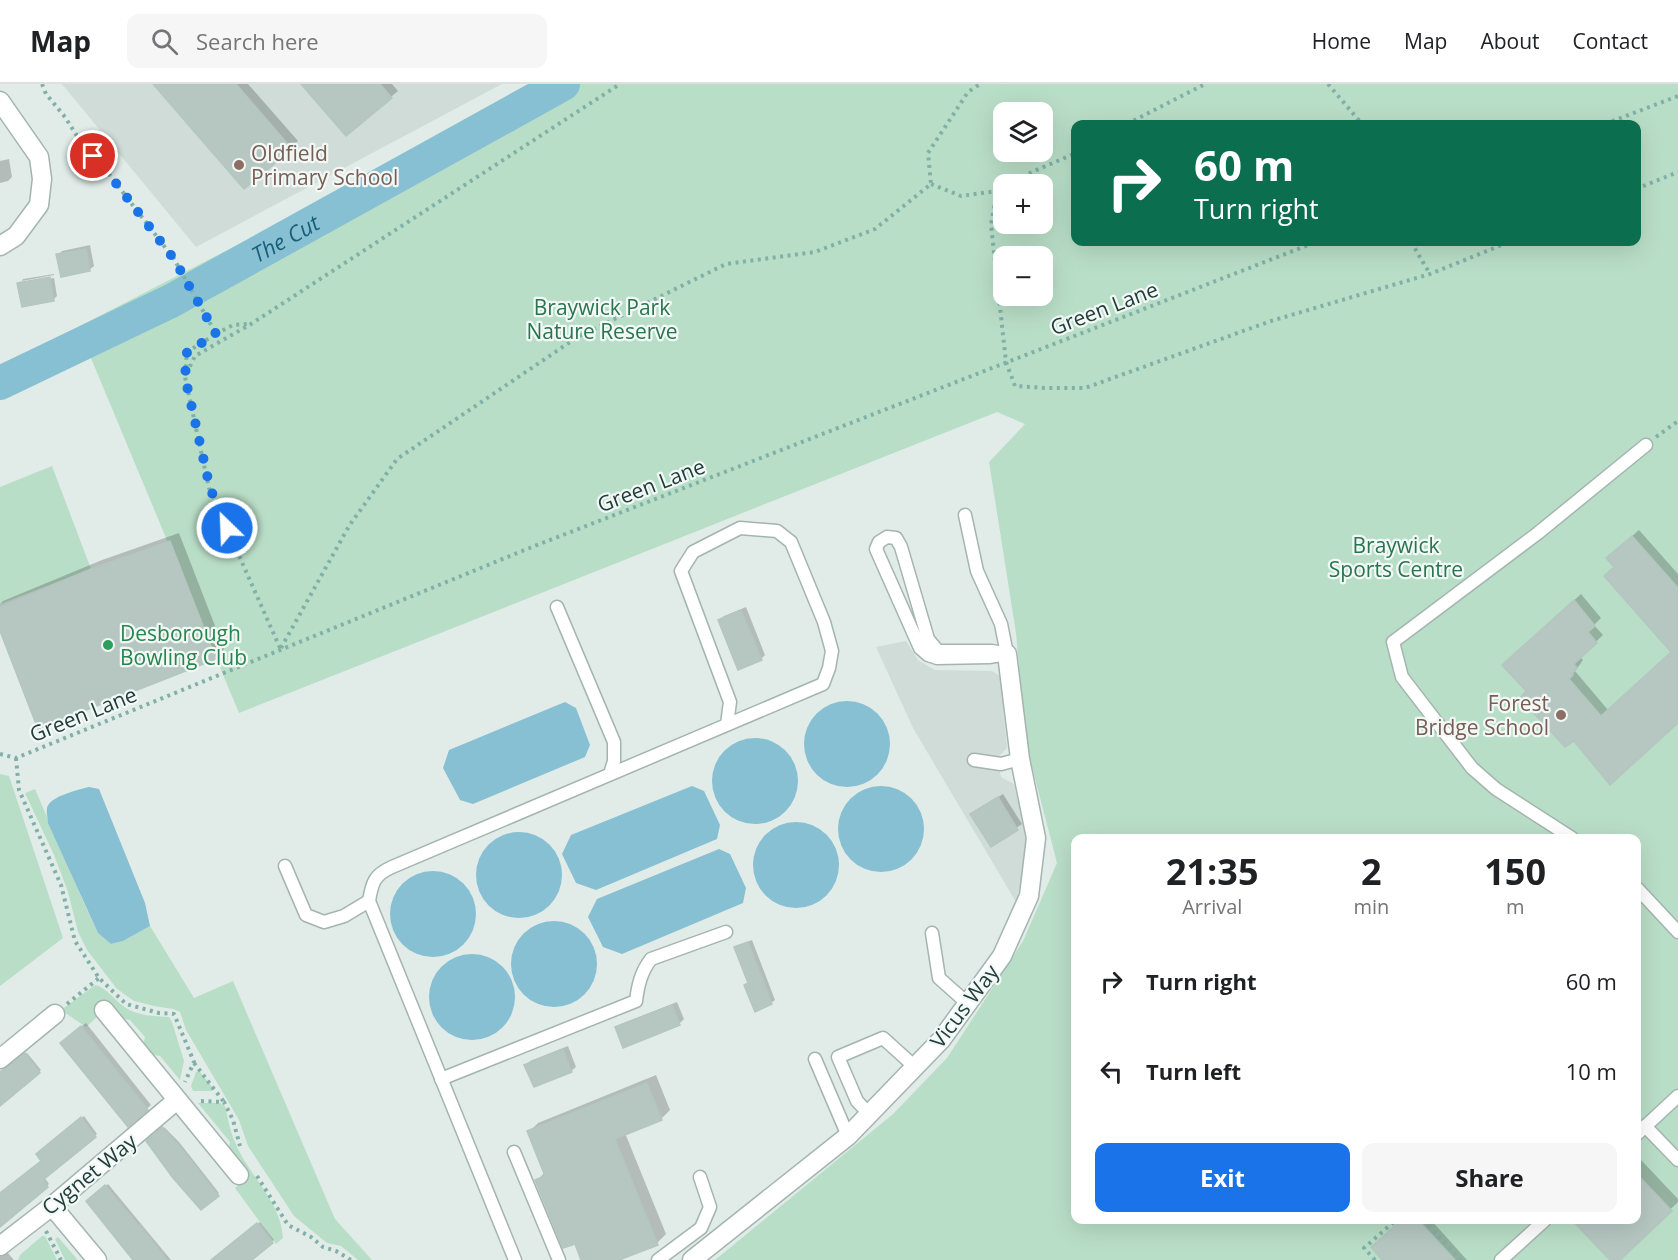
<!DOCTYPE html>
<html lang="en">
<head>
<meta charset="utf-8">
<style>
	:root { --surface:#fff; --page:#f6f6f6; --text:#202124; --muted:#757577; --line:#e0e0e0; --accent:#1a73e8 }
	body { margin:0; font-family:"Open Sans",sans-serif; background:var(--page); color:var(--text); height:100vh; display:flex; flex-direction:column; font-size:22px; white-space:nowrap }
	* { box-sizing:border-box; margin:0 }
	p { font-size:20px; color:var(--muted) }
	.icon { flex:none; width:33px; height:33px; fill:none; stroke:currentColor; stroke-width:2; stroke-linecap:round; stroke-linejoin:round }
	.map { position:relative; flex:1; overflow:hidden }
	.details { position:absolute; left:1071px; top:750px; width:570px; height:390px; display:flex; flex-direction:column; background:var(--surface); border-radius:12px; box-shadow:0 6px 24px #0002 }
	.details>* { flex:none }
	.top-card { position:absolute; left:1071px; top:36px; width:570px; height:126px; border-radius:12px; box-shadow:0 6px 24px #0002; background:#0b6e4f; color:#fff; overflow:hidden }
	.tools { position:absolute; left:993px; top:18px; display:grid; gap:12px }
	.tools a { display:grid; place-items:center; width:60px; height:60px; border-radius:12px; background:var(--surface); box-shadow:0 6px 24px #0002; font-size:30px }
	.pin { position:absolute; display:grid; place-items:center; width:51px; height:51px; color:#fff; margin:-26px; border:3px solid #fff; border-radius:50%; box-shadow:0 2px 6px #0007 }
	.me { position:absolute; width:66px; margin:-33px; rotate:336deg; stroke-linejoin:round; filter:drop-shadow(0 0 4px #0008) }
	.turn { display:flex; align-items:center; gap:21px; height:126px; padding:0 24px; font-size:27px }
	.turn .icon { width:78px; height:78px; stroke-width:2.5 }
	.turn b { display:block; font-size:42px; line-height:51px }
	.eta { display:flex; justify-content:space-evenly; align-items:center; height:102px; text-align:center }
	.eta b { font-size:36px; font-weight:700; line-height:42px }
	.action { display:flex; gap:12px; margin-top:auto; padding:12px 24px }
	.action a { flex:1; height:69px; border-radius:12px; background:var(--accent); color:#fff; font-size:24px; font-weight:700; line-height:69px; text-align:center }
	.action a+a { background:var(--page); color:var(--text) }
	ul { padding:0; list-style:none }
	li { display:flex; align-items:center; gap:18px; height:90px; padding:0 24px }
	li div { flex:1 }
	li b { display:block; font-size:22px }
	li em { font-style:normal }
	header { display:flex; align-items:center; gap:36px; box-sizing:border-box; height:84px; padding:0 30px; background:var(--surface); border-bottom:2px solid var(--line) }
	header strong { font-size:28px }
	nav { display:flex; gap:33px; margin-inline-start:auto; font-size:21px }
	.search { width:420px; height:54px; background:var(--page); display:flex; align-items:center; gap:15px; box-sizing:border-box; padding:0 21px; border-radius:12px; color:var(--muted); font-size:22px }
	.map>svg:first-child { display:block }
</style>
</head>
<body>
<header>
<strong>Map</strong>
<div class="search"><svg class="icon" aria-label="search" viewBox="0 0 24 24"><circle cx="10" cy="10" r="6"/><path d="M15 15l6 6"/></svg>Search here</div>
<nav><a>Home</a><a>Map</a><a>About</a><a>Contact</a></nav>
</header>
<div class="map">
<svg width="1678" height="1176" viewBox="0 0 1678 1176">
	<rect width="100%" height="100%" fill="#e1ece8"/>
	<g fill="#cfdcd7">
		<polygon points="62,0 502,0 196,163"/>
		<polygon points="906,557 918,576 935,586 992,587 1000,592 1007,664 997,674 1001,693 1014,700 1026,752 1024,787 1016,818 913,644 876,563"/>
	</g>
	<g fill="#b9dec7" fill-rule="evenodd">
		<path d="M549 0H1678V1176H715L893 1030 947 974 1023 857 1057 779 1026 660 1016 549 989 378 1025 340 997 328 239 629 78 243ZM1004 28H1042V68H1004ZM1076 40H1636V158H1076ZM1004 100H1042V140H1004ZM1004 172H1042V212H1004ZM1076 754H1636V1136H1076Z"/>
		<polygon points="52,382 91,485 0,520 0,403"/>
		<polygon points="0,690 9,692 63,854 0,902"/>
		<polygon points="35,705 84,819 98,849 111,860 123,857 150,842 194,914 233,897 335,1135 372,1176 358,1176 341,1162 327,1159 294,1132 248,1062 239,1036 186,946 180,928 173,925 154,922 134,917 117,905 87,866 78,848 68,808 54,771 25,709"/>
		<path d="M95 901C106 903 116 918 126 924 139 932 154 932 169 933L172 938 184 977 180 996 160 972 149 970 143 961 145 953 130 936 119 934 107 924 86 943 61 926Z"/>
		<polygon points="196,988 200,988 213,1004 212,1007 193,1007 191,1002"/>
		<path d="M198 1019H220L225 1022C228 1034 230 1047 235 1058 248 1091 281 1117 283 1154L276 1160 235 1104 249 1091 228 1067 230 1058Z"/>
		<polygon points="42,1152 45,1152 57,1176 18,1176 20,1171"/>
		<polygon points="58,1153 77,1175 76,1176 65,1176 55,1155"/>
	</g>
	<g fill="#87bfd3">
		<circle cx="847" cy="660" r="43"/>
		<polygon points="565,618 576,624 590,661 585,673 473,720 460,716 443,684 449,666"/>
		<circle cx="755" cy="697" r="43"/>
		<polygon points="692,702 704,707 720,741 717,755 596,806 576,799 562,770 571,751"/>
		<circle cx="881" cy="745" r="43"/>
		<path d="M89 703 99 705 145 819 150 842 123 857 111 860 98 849 48 739C48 734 46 729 47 724 50 712 78 706 89 703Z"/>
		<circle cx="796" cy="781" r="43"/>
		<circle cx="519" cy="791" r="43"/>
		<polygon points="719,765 730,770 746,804 743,819 622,870 603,863 588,833 597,815"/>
		<circle cx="433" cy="830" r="43"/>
		<circle cx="554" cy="880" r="43"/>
		<circle cx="472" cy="913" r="43"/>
	</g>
	<g fill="#0003">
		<polygon points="155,0 248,0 298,57 244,103"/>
		<polygon points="303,0 392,0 398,7 346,50"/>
		<polygon points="9,75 12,93 8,97 0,99 0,77"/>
		<polygon points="90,161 94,182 89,186 58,171 62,167"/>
		<polygon points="54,190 54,191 22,197 23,195"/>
		<polygon points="54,194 57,212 53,216 19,199 22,197 22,200"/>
		<polygon points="1639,446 1678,490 1678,637 1574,655 1528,607 1510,574 1581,510 1601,534 1594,541 1603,551 1580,573 1583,576 1575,587 1608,626 1673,568 1616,483 1614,468"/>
		<polygon points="179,449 224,565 215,574 0,543 0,520 3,517 102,476"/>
		<polygon points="746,523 765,571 761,575 719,536 724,532"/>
		<polygon points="1003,710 1022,740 991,761 972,730"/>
		<polygon points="752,856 775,916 771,919 746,901 749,898 736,864 739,861"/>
		<polygon points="677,918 684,935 680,939 624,962 617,944 621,940"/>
		<polygon points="86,939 151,1021 128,1041 66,955"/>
		<polygon points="568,962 576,983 571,987 526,982 530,977"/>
		<polygon points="27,969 41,986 0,1020 0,990"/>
		<polygon points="656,991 670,1026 661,1035 625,1049 666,1150 657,1159 615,1176 583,1176 576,1158 537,1097 545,1088 529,1048 538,1039"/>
		<polygon points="84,1032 97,1050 44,1093 49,1100 5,1137 0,1130 0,1110 43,1076 38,1070"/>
		<polygon points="164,1043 179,1058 219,1109 201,1124 148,1057"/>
		<polygon points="1641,1076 1678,1115 1678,1118 1618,1176 1612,1176 1576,1138 1579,1136 1636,1136 1636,1080"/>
		<polygon points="108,1100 171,1176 136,1176 88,1117"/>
		<polygon points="1403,1136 1431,1136 1467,1176 1384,1176 1379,1157"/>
		<polygon points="260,1138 274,1156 249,1176 212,1176"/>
		<polygon points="0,1160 14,1176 0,1176"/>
	</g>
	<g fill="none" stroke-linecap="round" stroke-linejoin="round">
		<path stroke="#87bfd3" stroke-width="34" id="s1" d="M0 299 171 217 563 0"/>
	</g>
	<g fill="#b6c7c2" stroke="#b3c6c0" stroke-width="1.5">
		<polygon points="153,0 236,0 292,65 244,105"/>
		<polygon points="301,0 380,0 392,14 346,52"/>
		<polygon points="86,165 90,187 61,193 56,170"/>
		<polygon points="50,193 54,217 22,223 17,199"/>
		<polygon points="1632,452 1678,504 1678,639 1610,701 1574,657 1565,663 1520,614 1526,607 1502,581 1574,516 1595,542 1588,548 1597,559 1574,580 1577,584 1572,590 1573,591 1569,595 1601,632 1671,568 1604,492 1614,483 1606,474"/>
		<polygon points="170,457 216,575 38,645 0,547 0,523 91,485"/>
		<polygon points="741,526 762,576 738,586 718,536"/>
		<polygon points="998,713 1018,746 991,763 970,730"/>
		<polygon points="748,858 772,920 755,928 744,901 748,899 734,863"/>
		<polygon points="672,921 680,941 623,964 615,943"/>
		<polygon points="81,942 148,1026 128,1043 60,959"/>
		<polygon points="563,965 572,988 534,1003 524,981"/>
		<polygon points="25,969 40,989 0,1022 0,988"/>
		<polygon points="647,999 662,1036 615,1055 658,1161 619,1176 581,1176 575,1160 563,1164 535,1096 545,1092 527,1047"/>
		<polygon points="81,1033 96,1053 43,1096 48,1103 0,1143 0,1109 41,1077 36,1070"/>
		<polygon points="162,1043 177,1059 219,1112 201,1126 173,1094 146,1057"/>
		<polygon points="1636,1089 1672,1127 1620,1176 1610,1176 1572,1136 1636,1136"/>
		<polygon points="105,1101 139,1142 140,1141 167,1176 133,1176 86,1117"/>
		<polygon points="1401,1136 1418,1136 1455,1176 1382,1176 1371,1163"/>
		<polygon points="257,1139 273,1159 252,1176 211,1176"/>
	</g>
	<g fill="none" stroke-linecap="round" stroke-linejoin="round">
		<defs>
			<g id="lane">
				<polyline points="965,431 977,487 1001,540 1007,570"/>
				<polygon points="887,453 896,454 901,463 928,555 938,567 992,567 1007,570 989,573 937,574 928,571 920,564 876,465 879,458"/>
				<polyline points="557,523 614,658 614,677 610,690"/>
				<polyline points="974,676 1001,680 1020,675"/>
				<polyline points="1572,754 1496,705 1472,684 1402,593 1393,558 1538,449 1646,361"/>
				<polyline points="285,782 306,831 324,838 344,832 369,817"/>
				<polyline points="1636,803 1678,848"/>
				<polyline points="932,849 939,894 967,919"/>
				<polyline points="815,975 848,1052"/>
				<path d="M441 995 636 917C638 901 641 888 651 875L726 848"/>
				<polyline points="869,1030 857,1017 838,973 883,954 915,983"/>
				<polyline points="1645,1042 1678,1076"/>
				<polyline points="1636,1051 1678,1012"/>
				<polyline points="514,1068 559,1176"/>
				<path d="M515 1176 369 817C372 799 374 791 392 783L823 600 829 584 832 567 824 538 791 458 777 447 740 444 693 468 681 487 730 618 727 640"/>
				<polyline points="658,1176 701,1144 710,1123 700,1093"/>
				<polyline points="1501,1176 1545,1136"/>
			</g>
			<g id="street">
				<polyline points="0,17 39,73 42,95 39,121 16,152 0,162"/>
				<polyline points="104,926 239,1091"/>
				<polyline points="0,975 55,930"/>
				<polyline points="52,1122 97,1176"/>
				<polyline points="0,1162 52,1122 177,1016"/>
				<polyline points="692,1176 848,1052 941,956 1002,872 1029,812 1036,754 1020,675 1007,570"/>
			</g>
		</defs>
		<use href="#lane" stroke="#a4b4b0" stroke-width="15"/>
		<use href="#street" stroke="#a4b4b0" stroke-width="21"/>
		<g stroke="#81b0a7" stroke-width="4" stroke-dasharray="3 4.5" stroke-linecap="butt">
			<polyline points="42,0 46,10 65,33 84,63 102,81 174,175 216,250 187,268 185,289"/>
			<polyline points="1328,0 1362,40"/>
			<polyline points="1127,40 1205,0"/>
			<polyline points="1605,40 1678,12"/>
			<polyline points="931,100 961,112 997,107"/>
			<polyline points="1009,100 1032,88 1076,69"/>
			<polyline points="1004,104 997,107 991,141 1006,278 1015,302 1044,304 1085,304 1271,237 1430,190 1509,158"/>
			<polyline points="1636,105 1678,88"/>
			<polyline points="1411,158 1430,190"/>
			<polyline points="216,250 233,241 248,240"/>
			<polyline points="1656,353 1678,337"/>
			<polyline points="280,564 209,404 185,293 195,272 251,240 620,0"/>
			<polyline points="281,564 349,442 397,375 576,254 726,180 815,168 875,145 931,100 928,69 968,8 980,0"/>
			<polyline points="0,670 16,674 532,463 1316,158"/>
			<polyline points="16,674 19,706 61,801 75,857 99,894 126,920 159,929 174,930 194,978 185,998"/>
			<polyline points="67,920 99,894"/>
			<polyline points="194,979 224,1018"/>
			<polyline points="201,1017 224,1018 233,1036 240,1062"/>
			<polyline points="257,1092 288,1141 311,1153 323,1163 336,1167 351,1176"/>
			<polyline points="1423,1136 1461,1176"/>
			<polyline points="46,1147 61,1176"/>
			<polyline points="1375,1176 1364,1164 1396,1136"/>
		</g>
		<use href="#lane" stroke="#fff" stroke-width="12"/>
		<use href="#street" stroke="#fff" stroke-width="18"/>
	</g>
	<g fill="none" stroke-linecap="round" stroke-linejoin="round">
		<polyline stroke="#1a73e8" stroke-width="10" stroke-dasharray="0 18" points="93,72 102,81 174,175 216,250 187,268 185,293 210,404 227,444"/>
	</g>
	<g fill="#8d6e63" stroke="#f2f8f6" stroke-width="2">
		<circle cx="239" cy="81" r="6"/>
		<circle cx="1561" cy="631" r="6"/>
	</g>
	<circle fill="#2e9e5b" stroke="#f2f8f6" stroke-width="2" cx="108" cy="561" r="6"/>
	<g text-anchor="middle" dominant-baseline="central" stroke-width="4.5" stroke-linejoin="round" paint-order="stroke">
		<g font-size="21" fill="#785e54" stroke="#f2f8f6" text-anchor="start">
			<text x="251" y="69">Oldfield<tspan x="251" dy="24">Primary School</tspan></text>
			<text x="1549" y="619" text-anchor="end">Forest<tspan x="1549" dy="24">Bridge School</tspan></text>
		</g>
		<g font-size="21" fill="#2a754f" stroke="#f2f8f6">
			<text x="602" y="223">Braywick Park<tspan x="602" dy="24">Nature Reserve</tspan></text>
			<text x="1396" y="461">Braywick<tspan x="1396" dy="24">Sports Centre</tspan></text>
		</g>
		<g font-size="21" fill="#213d39" stroke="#f2f8f6">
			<text transform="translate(1104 224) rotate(-21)">Green Lane</text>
			<text transform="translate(651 401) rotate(-21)">Green Lane</text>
			<text transform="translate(83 630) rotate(-22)">Green Lane</text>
			<text transform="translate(964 922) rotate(-53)">Vicus Way</text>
			<text transform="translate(89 1090) rotate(-39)">Cygnet Way</text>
		</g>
		<g font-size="21" fill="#27864d" stroke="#f2f8f6" text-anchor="start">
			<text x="120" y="549">Desborough<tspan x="120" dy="24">Bowling Club</tspan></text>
		</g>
		<g font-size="22" font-style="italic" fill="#1a5f7a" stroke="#f2f8f6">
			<text stroke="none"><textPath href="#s1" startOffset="320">The Cut</textPath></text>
		</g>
	</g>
</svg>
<div class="tools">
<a><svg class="icon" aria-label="layers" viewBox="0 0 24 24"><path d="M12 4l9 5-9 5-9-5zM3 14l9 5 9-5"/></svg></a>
<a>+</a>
<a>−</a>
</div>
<div class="pin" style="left:93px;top:72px;background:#d93025"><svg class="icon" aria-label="arrive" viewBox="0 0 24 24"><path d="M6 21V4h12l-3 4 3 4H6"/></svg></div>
<svg class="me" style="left:227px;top:444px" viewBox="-20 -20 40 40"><circle r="17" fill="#1a73e8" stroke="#fff" stroke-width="3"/><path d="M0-11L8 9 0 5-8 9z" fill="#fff"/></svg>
<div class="top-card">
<div class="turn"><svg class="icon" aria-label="right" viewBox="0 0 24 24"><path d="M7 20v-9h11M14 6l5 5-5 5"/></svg><div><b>60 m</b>Turn right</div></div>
</div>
<section class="details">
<div class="eta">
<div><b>21:35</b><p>Arrival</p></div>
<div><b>2</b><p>min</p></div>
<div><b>150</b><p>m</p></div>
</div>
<ul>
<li><svg class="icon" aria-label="right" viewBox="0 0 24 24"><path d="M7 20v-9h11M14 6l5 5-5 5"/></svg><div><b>Turn right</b></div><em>60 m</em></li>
<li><svg class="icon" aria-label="left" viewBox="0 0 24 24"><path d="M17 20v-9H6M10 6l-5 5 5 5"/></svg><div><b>Turn left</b></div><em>10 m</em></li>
</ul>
<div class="action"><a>Exit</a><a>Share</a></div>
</section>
</div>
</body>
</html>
